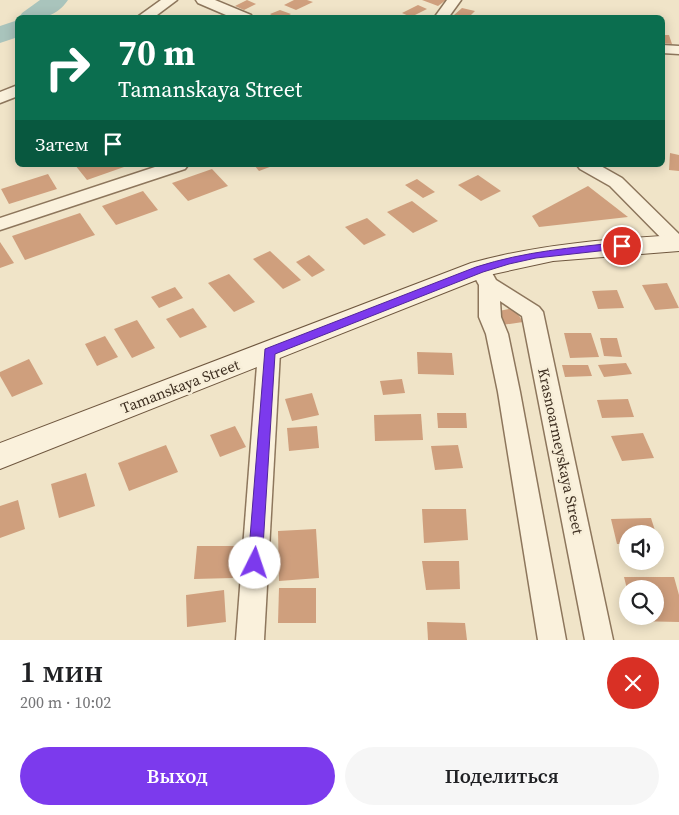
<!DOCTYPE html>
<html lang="ru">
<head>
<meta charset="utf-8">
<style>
	:root { --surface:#fff; --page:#f6f6f6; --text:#202124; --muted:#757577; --accent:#7c3aed }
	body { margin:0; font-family:"Source Serif 4",serif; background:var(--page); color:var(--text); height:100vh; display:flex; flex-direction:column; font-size:19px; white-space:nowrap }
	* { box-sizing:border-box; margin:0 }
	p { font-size:16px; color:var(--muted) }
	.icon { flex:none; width:28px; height:28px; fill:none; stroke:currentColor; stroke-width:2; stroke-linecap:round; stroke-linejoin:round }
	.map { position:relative; height:640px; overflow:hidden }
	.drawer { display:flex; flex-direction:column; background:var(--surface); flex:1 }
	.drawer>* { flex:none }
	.guide { position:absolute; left:15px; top:15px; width:650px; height:152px; border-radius:8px; box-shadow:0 2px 12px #0003; background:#0b6e4f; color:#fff; overflow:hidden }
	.buttons { position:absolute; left:619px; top:525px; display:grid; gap:10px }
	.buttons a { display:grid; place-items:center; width:45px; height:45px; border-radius:50%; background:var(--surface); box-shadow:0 2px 12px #0003; font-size:25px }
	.pin { position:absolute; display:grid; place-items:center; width:42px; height:42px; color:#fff; margin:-21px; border:2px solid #fff; border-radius:50%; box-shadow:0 1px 5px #0007 }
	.me { position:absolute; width:55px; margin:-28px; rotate:4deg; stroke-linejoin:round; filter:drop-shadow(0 0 4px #0008) }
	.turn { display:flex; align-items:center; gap:18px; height:105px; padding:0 20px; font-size:22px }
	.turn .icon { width:65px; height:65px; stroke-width:2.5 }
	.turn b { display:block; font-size:35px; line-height:42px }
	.then { display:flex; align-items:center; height:48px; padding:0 20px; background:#0003; gap:10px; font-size:19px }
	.round { display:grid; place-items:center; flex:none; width:52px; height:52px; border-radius:26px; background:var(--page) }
	.head { display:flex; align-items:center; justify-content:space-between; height:85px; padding:0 20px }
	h1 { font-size:30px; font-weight:600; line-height:38px }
	.action { display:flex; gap:10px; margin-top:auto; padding:10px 20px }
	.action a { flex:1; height:58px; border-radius:30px; background:var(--accent); color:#fff; font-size:20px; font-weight:600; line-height:58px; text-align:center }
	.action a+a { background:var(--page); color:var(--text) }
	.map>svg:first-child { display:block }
</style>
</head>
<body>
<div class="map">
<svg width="679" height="640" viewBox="0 0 679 640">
	<rect width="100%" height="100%" fill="#f0e4c8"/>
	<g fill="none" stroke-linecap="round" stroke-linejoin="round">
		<g fill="#a9c4bc" fill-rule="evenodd">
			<path d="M40 0H68C55 19 40 18 19 18L22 13Z"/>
			<polygon points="18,20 18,37 0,43 0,26"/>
		</g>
	</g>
	<g fill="#cf9f7d">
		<polygon points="247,0 256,4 244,10 235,6"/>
		<polygon points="294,0 307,0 313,2 296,10 284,5"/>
		<polygon points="422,0 446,0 438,6"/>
		<polygon points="418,5 427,9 411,17 402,13"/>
		<polygon points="462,8 475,11 468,18 454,15"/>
		<polygon points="280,10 291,14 284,18 276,18 270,14"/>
		<polygon points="662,35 669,35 672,44 662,43"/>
		<polygon points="670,153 679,155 679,171 669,170"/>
		<polygon points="75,165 122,165 124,167 87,180"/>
		<polygon points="254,165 275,165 259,171"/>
		<polygon points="212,169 228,186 188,201 172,183"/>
		<polygon points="48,174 57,189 9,204 1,189"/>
		<polygon points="478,175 501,191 481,201 458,185"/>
		<polygon points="417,179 435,192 423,198 405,185"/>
		<polygon points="588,186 628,217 539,227 532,216"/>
		<polygon points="143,191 158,210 116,225 102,206"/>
		<polygon points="412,201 438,221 413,233 387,212"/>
		<polygon points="80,213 95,235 25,260 12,236"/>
		<polygon points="367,218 386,235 364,245 345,227"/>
		<polygon points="0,242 14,263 0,268"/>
		<polygon points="270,251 301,280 283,289 253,259"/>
		<polygon points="309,255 325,270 312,277 296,262"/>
		<polygon points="229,274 255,302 234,312 208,283"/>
		<polygon points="667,283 679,308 655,310 642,285"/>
		<polygon points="175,287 183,298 159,308 151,297"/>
		<polygon points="617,290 624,308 598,309 592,291"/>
		<polygon points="193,308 207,327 180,338 166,319"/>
		<polygon points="514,308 523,322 502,325 499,311"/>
		<polygon points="137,320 155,348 132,358 114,329"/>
		<polygon points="564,333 591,333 599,357 570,358"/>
		<polygon points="105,336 118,357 97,366 85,344"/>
		<polygon points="600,338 617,338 622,357 604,356"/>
		<polygon points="417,352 452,353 454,375 418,374"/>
		<polygon points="29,359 43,384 12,397 0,376 0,372"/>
		<polygon points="626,363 632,374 604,377 598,365"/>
		<polygon points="562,365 588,365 592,376 565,377"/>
		<polygon points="402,379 405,393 383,395 380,381"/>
		<polygon points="312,393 319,415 292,421 285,399"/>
		<polygon points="628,399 634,417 602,418 597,400"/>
		<polygon points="437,413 466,413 467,428 438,428"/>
		<polygon points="421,414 423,440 375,441 374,415"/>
		<polygon points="235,426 246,447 220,457 210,435"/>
		<polygon points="317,426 319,448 289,451 287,428"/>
		<polygon points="643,433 654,458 622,461 611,436"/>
		<polygon points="166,445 178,472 129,491 118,463"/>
		<polygon points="458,445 463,468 435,470 431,446"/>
		<polygon points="86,473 95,506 59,518 51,484"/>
		<polygon points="18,500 25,529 0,538 0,506"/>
		<polygon points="422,509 466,509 468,540 424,543"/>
		<polygon points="651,518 659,543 655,544 655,534 628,534 628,544 617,544 611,519"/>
		<polygon points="316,529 319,578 279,581 278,531"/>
		<polygon points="197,546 235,546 233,578 194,579"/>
		<polygon points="422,561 459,561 460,589 426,590"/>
		<polygon points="624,577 674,577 679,595 679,622 634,621 633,616 655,616 655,589 627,589"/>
		<polygon points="279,588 316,588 316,623 278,623"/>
		<polygon points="224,590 226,622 187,627 186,595"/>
		<polygon points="427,622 465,623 467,640 428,640"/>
	</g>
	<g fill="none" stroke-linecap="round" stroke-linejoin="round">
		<defs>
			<g id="minor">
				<polygon points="161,0 177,0 153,18 136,18"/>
				<polygon points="196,0 215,0 251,15 253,18 233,18 198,3"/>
				<polygon points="447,0 461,0 448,18 434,18"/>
				<polygon points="662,45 679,46 679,54 662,53"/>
				<polygon points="18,85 18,96 0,103 0,92"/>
				<polygon points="161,165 188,165 185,169 0,230 0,218"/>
				<polygon points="577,165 599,165 622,178 679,234 679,249 670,247 610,186 580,169"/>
				<polygon points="480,262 487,264 496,280 539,307 543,312 613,640 585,640 522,316 500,301 501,317 508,334 520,392 566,640 538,640 498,392 486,334 479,317 479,285 470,269 473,264"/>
				<polygon points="269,344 277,346 280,352 264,640 236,640 258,352 261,346"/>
			</g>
			<path id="secondary" d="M679 235V251L553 261 489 275 0 469V443L471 263C539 244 608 239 679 235Z"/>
		</defs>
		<use href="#minor" stroke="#8d765c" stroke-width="3"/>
		<use href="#secondary" stroke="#6f573f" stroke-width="2"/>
		<use href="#minor" fill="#faf1dc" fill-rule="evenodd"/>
		<use href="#secondary" fill="#faf1dc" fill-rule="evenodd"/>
	</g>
	<path fill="#7c3aed" stroke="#51269a" d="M622 242 628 246 626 248 536 258 509 264 483 272 275 354 262 563 260 568 255 570 250 568 248 563 265 349 476 267C526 251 571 248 622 242Z"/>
	<g text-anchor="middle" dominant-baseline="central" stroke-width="5" stroke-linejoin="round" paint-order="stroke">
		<g font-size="15" fill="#3d2e20" stroke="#f7eed8">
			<text transform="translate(180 386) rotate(-21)">Tamanskaya Street</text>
			<text transform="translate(561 451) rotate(78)">Krasnoarmeyskaya Street</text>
		</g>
	</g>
</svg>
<div class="buttons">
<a><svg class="icon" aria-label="sound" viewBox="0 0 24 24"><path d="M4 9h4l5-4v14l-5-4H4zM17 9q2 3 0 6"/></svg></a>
<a><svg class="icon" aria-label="search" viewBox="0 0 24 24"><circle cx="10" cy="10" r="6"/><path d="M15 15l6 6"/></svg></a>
</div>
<div class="pin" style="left:622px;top:246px;background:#d93025"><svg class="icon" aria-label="arrive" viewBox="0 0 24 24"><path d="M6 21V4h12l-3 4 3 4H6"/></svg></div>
<svg class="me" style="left:255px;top:563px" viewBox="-20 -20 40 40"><circle r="19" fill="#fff"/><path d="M0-13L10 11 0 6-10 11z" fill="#7c3aed"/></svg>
<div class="guide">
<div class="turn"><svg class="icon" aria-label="right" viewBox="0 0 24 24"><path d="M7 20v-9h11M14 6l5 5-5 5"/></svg><div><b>70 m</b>Tamanskaya Street</div></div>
<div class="then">Затем<svg class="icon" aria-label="arrive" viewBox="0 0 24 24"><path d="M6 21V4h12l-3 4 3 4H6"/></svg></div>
</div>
</div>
<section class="drawer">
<div class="head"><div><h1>1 мин</h1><p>200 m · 10:02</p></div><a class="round" style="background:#d93025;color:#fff"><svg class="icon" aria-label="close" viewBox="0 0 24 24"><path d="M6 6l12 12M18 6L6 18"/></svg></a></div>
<div class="action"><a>Выход</a><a>Поделиться</a></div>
</section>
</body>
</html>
